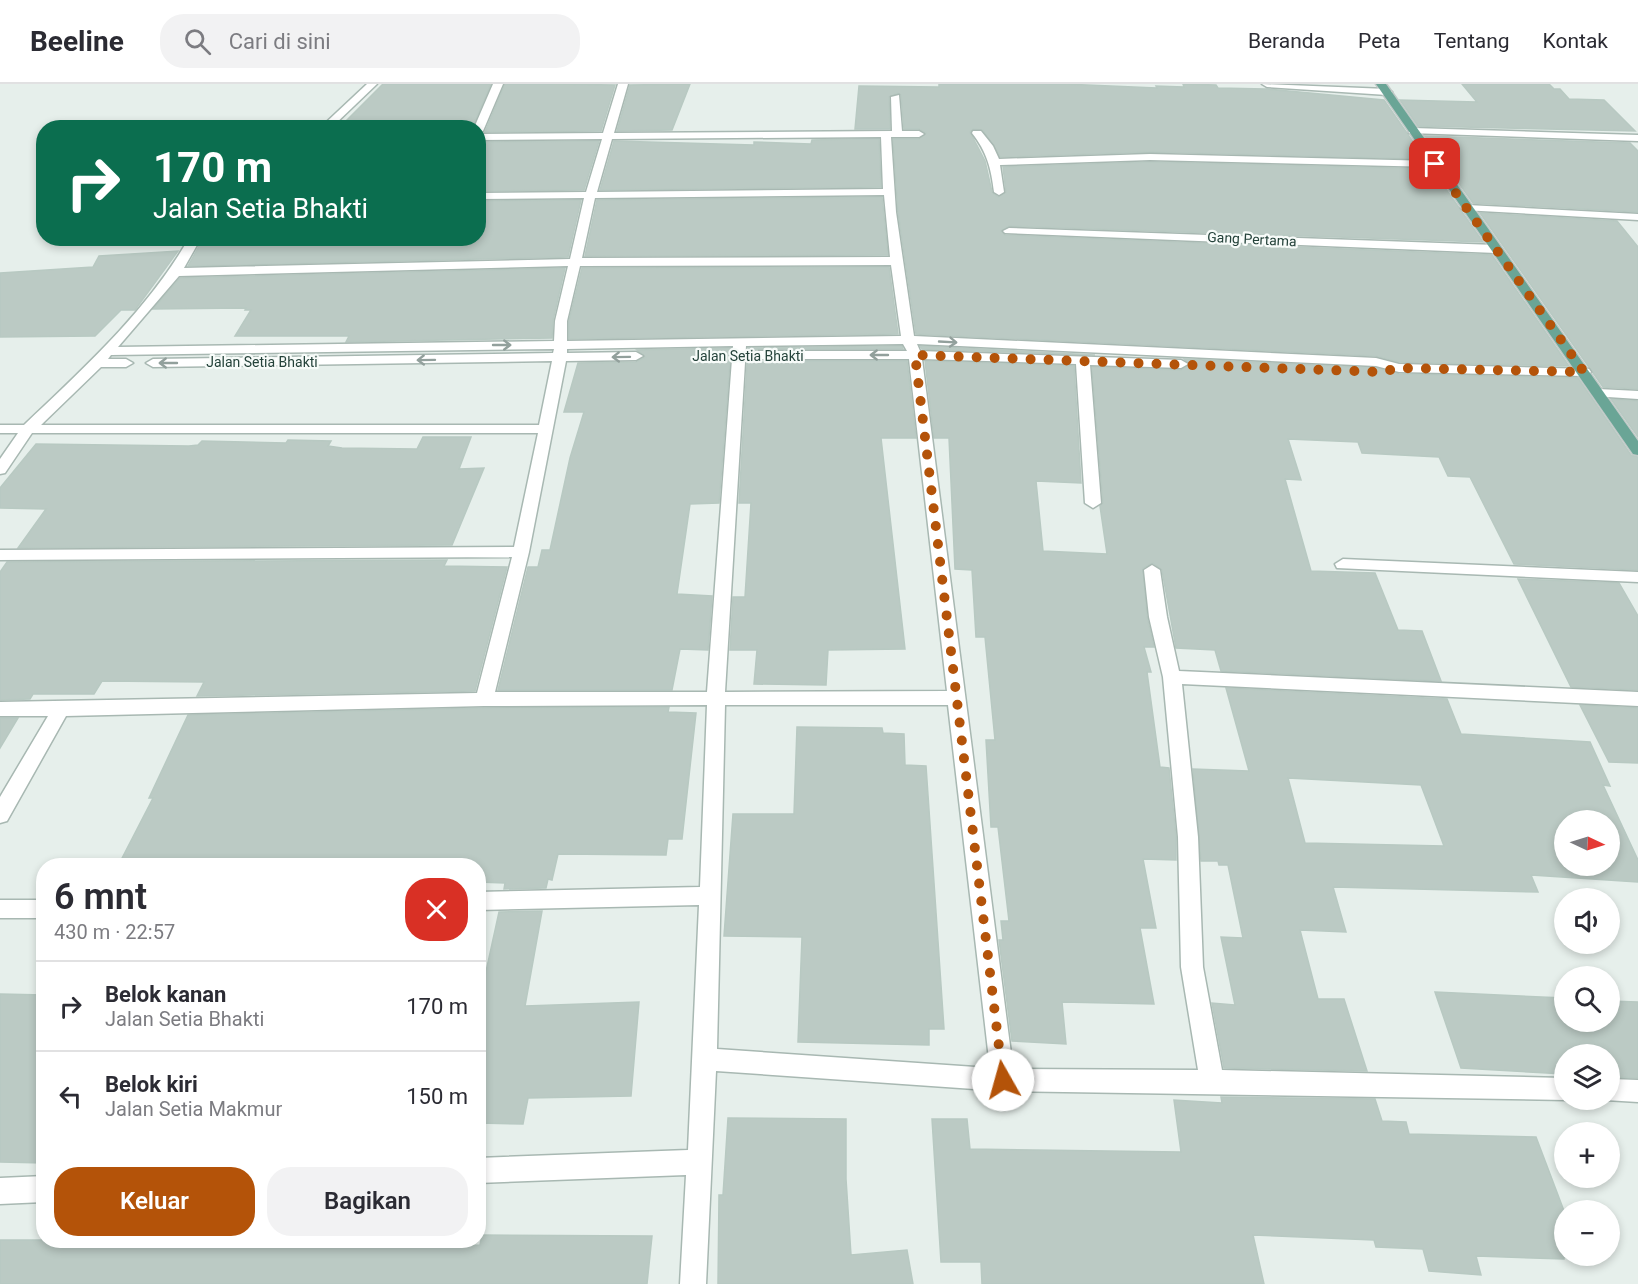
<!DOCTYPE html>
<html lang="id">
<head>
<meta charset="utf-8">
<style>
	:root { --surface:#fff; --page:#f2f2f3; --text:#2b2b33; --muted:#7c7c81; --line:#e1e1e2; --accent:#b45309 }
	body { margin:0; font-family:Roboto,sans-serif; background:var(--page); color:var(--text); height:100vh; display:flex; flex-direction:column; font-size:22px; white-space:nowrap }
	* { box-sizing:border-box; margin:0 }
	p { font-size:20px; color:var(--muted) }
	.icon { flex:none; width:33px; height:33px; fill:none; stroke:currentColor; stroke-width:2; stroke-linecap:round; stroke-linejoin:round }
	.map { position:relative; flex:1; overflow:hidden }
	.panel { position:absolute; left:36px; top:774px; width:450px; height:390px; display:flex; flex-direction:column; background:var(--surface); border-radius:24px; box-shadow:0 3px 9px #0003 }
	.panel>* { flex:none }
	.hud { position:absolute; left:36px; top:36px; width:450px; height:126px; border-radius:24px; box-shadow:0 3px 9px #0003; background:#0b6e4f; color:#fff; overflow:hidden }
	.needle { width:39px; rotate:94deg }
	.tools { position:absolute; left:1554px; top:726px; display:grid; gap:12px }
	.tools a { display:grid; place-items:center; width:66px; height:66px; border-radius:50%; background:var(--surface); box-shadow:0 3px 9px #0003; font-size:30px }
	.pin { position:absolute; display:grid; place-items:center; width:51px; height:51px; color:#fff; margin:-26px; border-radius:12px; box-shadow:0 3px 9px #0006 }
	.me { position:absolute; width:66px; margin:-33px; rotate:353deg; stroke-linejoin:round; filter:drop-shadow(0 0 4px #0008) }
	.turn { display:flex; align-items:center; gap:21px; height:126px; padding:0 18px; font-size:27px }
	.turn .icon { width:78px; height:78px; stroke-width:2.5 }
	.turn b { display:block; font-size:42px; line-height:51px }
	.round { display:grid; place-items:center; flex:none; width:63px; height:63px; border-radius:24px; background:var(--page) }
	.headline { display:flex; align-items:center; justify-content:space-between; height:102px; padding:0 18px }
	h1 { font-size:36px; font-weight:600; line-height:45px }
	.cta { display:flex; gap:12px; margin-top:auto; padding:12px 18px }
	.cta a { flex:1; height:69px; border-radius:24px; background:var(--accent); color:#fff; font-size:24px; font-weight:600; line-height:69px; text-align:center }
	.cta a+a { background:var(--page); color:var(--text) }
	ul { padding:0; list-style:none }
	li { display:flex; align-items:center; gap:18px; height:90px; padding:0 18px; border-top:2px solid var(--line) }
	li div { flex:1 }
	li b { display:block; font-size:22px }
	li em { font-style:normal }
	header { display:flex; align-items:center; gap:36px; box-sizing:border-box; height:84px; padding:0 30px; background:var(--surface); border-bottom:2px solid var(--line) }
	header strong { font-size:28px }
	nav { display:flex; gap:33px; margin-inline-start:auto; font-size:21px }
	.search { width:420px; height:54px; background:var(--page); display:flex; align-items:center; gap:15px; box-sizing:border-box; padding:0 21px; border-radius:24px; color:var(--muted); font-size:22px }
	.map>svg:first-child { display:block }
</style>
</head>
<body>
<header>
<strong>Beeline</strong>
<div class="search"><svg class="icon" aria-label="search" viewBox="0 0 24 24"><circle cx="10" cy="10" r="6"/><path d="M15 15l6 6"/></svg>Cari di sini</div>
<nav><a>Beranda</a><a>Peta</a><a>Tentang</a><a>Kontak</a></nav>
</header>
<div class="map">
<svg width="1638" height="1200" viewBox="0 0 1638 1200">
	<rect width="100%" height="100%" fill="#e6efeb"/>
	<g fill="#bbcac4" stroke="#b8c9c2" stroke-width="1.5" fill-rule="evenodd">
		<polygon points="383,0 491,0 472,44 339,44"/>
		<polygon points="505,0 552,0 615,1 601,47 485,48"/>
		<polygon points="690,0 672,46 617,47 630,1"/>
		<polygon points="939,0 1064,0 1157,4 1156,2 1184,3 1183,0 1216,1 1218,4 1266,5 1384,16 1425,75 1150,68 1000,73 983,46 973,45 970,48 985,77 992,108 998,113 1006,108 1003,83 1150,78 1432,85 1483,158 1009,142 1001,147 1005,151 1492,171 1569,282 1399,278 1376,272 916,250 898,128 893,55 919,55 926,49 919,45 904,45 901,11 898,9 889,13 890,45 855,45 859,2 939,3"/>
		<polygon points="1462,0 1549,0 1554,5 1560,5 1569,15 1604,16 1635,47 1418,42 1400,16 1477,18"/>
		<polygon points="1425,52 1630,59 1638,67 1638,128 1473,119"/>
		<polygon points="854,55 879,55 881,103 600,106 614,57 754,61 754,58 811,60 812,56"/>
		<polygon points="599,57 584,106 478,107 478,58"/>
		<polygon points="882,113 888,171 585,172 597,116"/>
		<polygon points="581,116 568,173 188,182 203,155 478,154 478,117"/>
		<polygon points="1480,129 1617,137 1638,163 1638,305 1603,303"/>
		<polygon points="178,167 135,226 121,226 95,252 0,253 0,189 93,183 99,172"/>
		<polygon points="889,183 898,250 569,255 569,237 582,184"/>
		<polygon points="565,184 553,236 552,254 346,258 349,252 235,252 251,226 245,226 246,224 153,225 180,194"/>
		<polygon points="902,262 903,265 759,265 750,270 759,277 907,277 916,354 881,354 905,565 828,566 826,601 754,600 757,566 730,566 733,513 745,513 751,419 739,419 748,264"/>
		<polygon points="920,262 1095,271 922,265"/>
		<polygon points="731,264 719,419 690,420 677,510 712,512 708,566 680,565 672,606 498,606 528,483 538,483 542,466 550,466 570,374 584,328 564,328 578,279 636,278 645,273 637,266"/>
		<polygon points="1184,275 1376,284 1399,290 1578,294 1631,371 1638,373 1638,486 1514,480 1470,393 1448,392 1439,373 1362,369 1358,358 1288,355 1301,396 1285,395 1311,487 1375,489 1398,546 1422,547 1441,597 1221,587 1215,566 1176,564 1162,486 1153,479 1143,484 1147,533 1154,563 1144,563 1151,588 1147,588 1160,683 1169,684 1176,753 1176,776 1143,775 1156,844 1140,844 1154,920 1062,918 1066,960 1012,957 999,856 1003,856 1001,837 1009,837 998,743 991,743 986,656 995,656 985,553 976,553 972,486 955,485 949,354 934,354 925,277 1074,282 1081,399 1036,397 1043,467 1107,470 1100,422 1103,419 1092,283 1181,286 1190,281"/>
		<polygon points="1611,315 1638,317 1638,353"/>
		<polygon points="423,353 471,353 459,385 484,384 452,461 18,464 46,425 0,424 0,404 36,360 189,362 198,361 202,357 286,359 288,356 331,357 328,362 342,364 417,365"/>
		<polygon points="447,476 444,482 507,483 475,607 197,612 204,598 102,597 94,610 33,610 30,615 0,616 0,488 7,478"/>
		<polygon points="1518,495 1619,499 1638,532 1638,606 1571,603"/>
		<path d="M1226 604 1447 615 1461 650 1590 658 1610 702 1603 701 1638 776V798L1531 791 1538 808 1333 803 1346 848 1300 846 1318 915H1344L1367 987 1224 984 1212 919 1235 921 1221 853 1243 854 1228 781H1219L1218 777H1201L1193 685 1249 687ZM1288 694 1421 701 1444 762 1305 759ZM1564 736H1610V782H1564Z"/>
		<polygon points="1580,621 1638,624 1638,679 1609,678"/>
		<polygon points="669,623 668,628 696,629 682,755 668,755 666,771 558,770 552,796 548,795 546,804 504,805 505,799 478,798 478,782 338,779 337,782 118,782 153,714 149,714 188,631 484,624"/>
		<polygon points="0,634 18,634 0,664"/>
		<polygon points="797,643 882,644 883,649 904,650 905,681 926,682 944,945 929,945 929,961 798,958 802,853 724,852 733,730 794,730"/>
		<polygon points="542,827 525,922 639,918 631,1012 528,1014 523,1040 478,1039 478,924 499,828"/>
		<polygon points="1435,908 1564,914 1564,938 1610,938 1610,917 1638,918 1638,994 1610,993 1610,970 1564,970 1564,990 1461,984"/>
		<polygon points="0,910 44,911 44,1079 0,1078"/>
		<polygon points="1221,1013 1375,1015 1382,1037 1406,1038 1409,1050 1536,1053 1564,1127 1564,1175 1476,1172 1481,1191 1429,1187 1423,1165 1376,1163 1374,1156 1253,1151 1264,1200 982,1200 981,1178 941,1178 932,1035 967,1035 970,1065 1181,1068 1174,1016 1222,1019"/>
		<polygon points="728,1034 846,1035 846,1095 851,1171 907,1166 913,1200 718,1200 719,1111 723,1111"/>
		<polygon points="482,1151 652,1152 647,1200 0,1200 0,1156 417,1156 416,1162 480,1161"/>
	</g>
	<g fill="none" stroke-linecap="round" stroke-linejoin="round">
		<defs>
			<g id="minor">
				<polygon points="367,0 377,0 331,44 320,44"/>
				<polygon points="493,0 503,0 483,47 478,50 478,44 474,44"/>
				<path d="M618 0H628L614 49 892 47 891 13 899 11 902 47H919L924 50 919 53H891L896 128 914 252 1376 274 1399 280 1589 285 1591 288 1584 292 1399 288 1376 282 917 260 920 267 1181 276 1188 280 1181 284 1090 281 1101 419 1093 424 1085 419 1076 280 922 275 1013 985 1198 986 1181 883 1178 753 1163 593 1149 533 1144 486 1152 481 1160 486 1167 533 1179 587 1638 608V622L1182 600 1198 753 1203 883 1222 986 1564 994 1566 1016 1003 1007 716 987 706 1200H680L686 1091 478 1099V1074L688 1066 699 821 478 826V808L700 803 707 621 484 622 66 632 7 737 0 739V713L48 632H0V618L477 609 512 473 0 476V466L514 463 538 349H32L5 389 0 390V375L18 349H0V341H24C84 284 148 226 189 154H201L184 184 570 175 584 114 478 115V109L586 108 602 55 478 56V50L603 49ZM881 53 883 105 597 108 612 55ZM884 111 890 173 582 174 595 114ZM891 181 901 252 567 257V237L580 182ZM568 182 555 237 554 257 118 263 179 192ZM903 260 907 267H759L752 271 759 275H909L947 607 725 608 746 262ZM733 262 707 608H495L529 468 566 277 636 276 643 272 636 268 567 269V265ZM554 265 553 269 153 275 146 279 153 283 552 277 539 341H41L101 283H126L133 279 126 275H108L111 271ZM725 621H948L990 984 717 965Z"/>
				<polygon points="1262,0 1387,5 1392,8 1387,11 1267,3"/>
				<polygon points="1413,44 1638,51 1638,57 1409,49 1409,45"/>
				<path d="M973 47H981L993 62 999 75 1150 70 1435 77 1440 80 1435 83 1150 76 1000 81 1004 108 999 111 994 108C991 84 987 68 972 49Z"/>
				<polygon points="1467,121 1638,130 1638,136 1463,126 1461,124"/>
				<polygon points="1009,144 1496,161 1502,165 1496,169 1005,149 1003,147"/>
				<polygon points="1598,305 1638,307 1638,315 1593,312 1593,306"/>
				<polygon points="1343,475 1638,488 1638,498 1337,484 1335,480"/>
				<rect x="0" y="816" width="44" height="18"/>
				<polygon points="1610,995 1638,996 1638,1018 1605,1016 1610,1016"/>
				<polygon points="44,1092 44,1118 0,1120 0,1094"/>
			</g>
			<polygon id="major" points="1376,0 1386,0 1638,357 1638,371 1633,370"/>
		</defs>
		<use href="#minor" stroke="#a8b8b2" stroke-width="3"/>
		<use href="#major" stroke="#c2cac8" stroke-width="3"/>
		<use href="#minor" fill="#fff" fill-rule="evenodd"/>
		<use href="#major" fill="#6aa596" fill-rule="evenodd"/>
	</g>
	<defs><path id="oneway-shaft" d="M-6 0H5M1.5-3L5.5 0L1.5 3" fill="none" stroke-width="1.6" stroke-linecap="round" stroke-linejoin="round" transform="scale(1.5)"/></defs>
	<g stroke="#92a09c">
		<use href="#oneway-shaft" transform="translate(948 258) rotate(3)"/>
		<use href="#oneway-shaft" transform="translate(502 261)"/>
		<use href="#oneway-shaft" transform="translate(879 271) rotate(180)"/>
		<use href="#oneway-shaft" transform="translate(621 273) rotate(179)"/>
		<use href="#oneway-shaft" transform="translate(426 276) rotate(179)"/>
		<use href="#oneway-shaft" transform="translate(168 279) rotate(180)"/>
	</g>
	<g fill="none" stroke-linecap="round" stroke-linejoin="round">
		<polyline stroke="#b45309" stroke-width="10" stroke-dasharray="0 18" points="1003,996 915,271 1381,288 1399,284 1584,288 1435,80"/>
	</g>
	<g text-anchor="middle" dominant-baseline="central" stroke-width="4.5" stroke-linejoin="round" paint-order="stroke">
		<g font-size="14" fill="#24423a" stroke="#f7fbf9">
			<text transform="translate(1252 155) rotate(3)">Gang Pertama</text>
			<text x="748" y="272">Jalan Setia Bhakti</text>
			<text x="262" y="278">Jalan Setia Bhakti</text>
		</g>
	</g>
</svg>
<div class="tools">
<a><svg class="needle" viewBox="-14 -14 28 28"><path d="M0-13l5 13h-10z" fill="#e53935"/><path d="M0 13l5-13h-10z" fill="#7c7c81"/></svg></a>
<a><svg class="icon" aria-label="sound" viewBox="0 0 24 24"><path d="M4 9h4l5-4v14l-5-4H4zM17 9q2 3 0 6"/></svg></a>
<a><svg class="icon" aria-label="search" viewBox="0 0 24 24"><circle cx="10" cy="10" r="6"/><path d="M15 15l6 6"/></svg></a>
<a><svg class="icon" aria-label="layers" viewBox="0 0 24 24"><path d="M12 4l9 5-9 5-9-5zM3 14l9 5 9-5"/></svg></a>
<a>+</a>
<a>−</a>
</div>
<div class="pin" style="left:1435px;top:80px;background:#d93025"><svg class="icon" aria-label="arrive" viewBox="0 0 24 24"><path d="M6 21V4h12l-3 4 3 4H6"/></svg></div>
<svg class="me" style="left:1003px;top:996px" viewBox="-20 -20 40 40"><circle r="19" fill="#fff"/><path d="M0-13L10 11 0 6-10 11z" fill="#b45309"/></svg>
<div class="hud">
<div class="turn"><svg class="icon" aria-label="right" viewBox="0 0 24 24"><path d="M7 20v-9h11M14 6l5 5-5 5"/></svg><div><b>170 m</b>Jalan Setia Bhakti</div></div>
</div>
<section class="panel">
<div class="headline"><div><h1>6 mnt</h1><p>430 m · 22:57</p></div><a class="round" style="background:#d93025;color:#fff"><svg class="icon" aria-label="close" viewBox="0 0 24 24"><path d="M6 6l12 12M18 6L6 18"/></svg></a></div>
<ul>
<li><svg class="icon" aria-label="right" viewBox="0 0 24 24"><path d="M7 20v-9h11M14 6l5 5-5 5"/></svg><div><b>Belok kanan</b><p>Jalan Setia Bhakti</p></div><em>170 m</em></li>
<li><svg class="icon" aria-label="left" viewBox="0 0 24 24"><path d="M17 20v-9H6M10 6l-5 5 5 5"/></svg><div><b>Belok kiri</b><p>Jalan Setia Makmur</p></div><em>150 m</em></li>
</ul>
<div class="cta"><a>Keluar</a><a>Bagikan</a></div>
</section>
</div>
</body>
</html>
